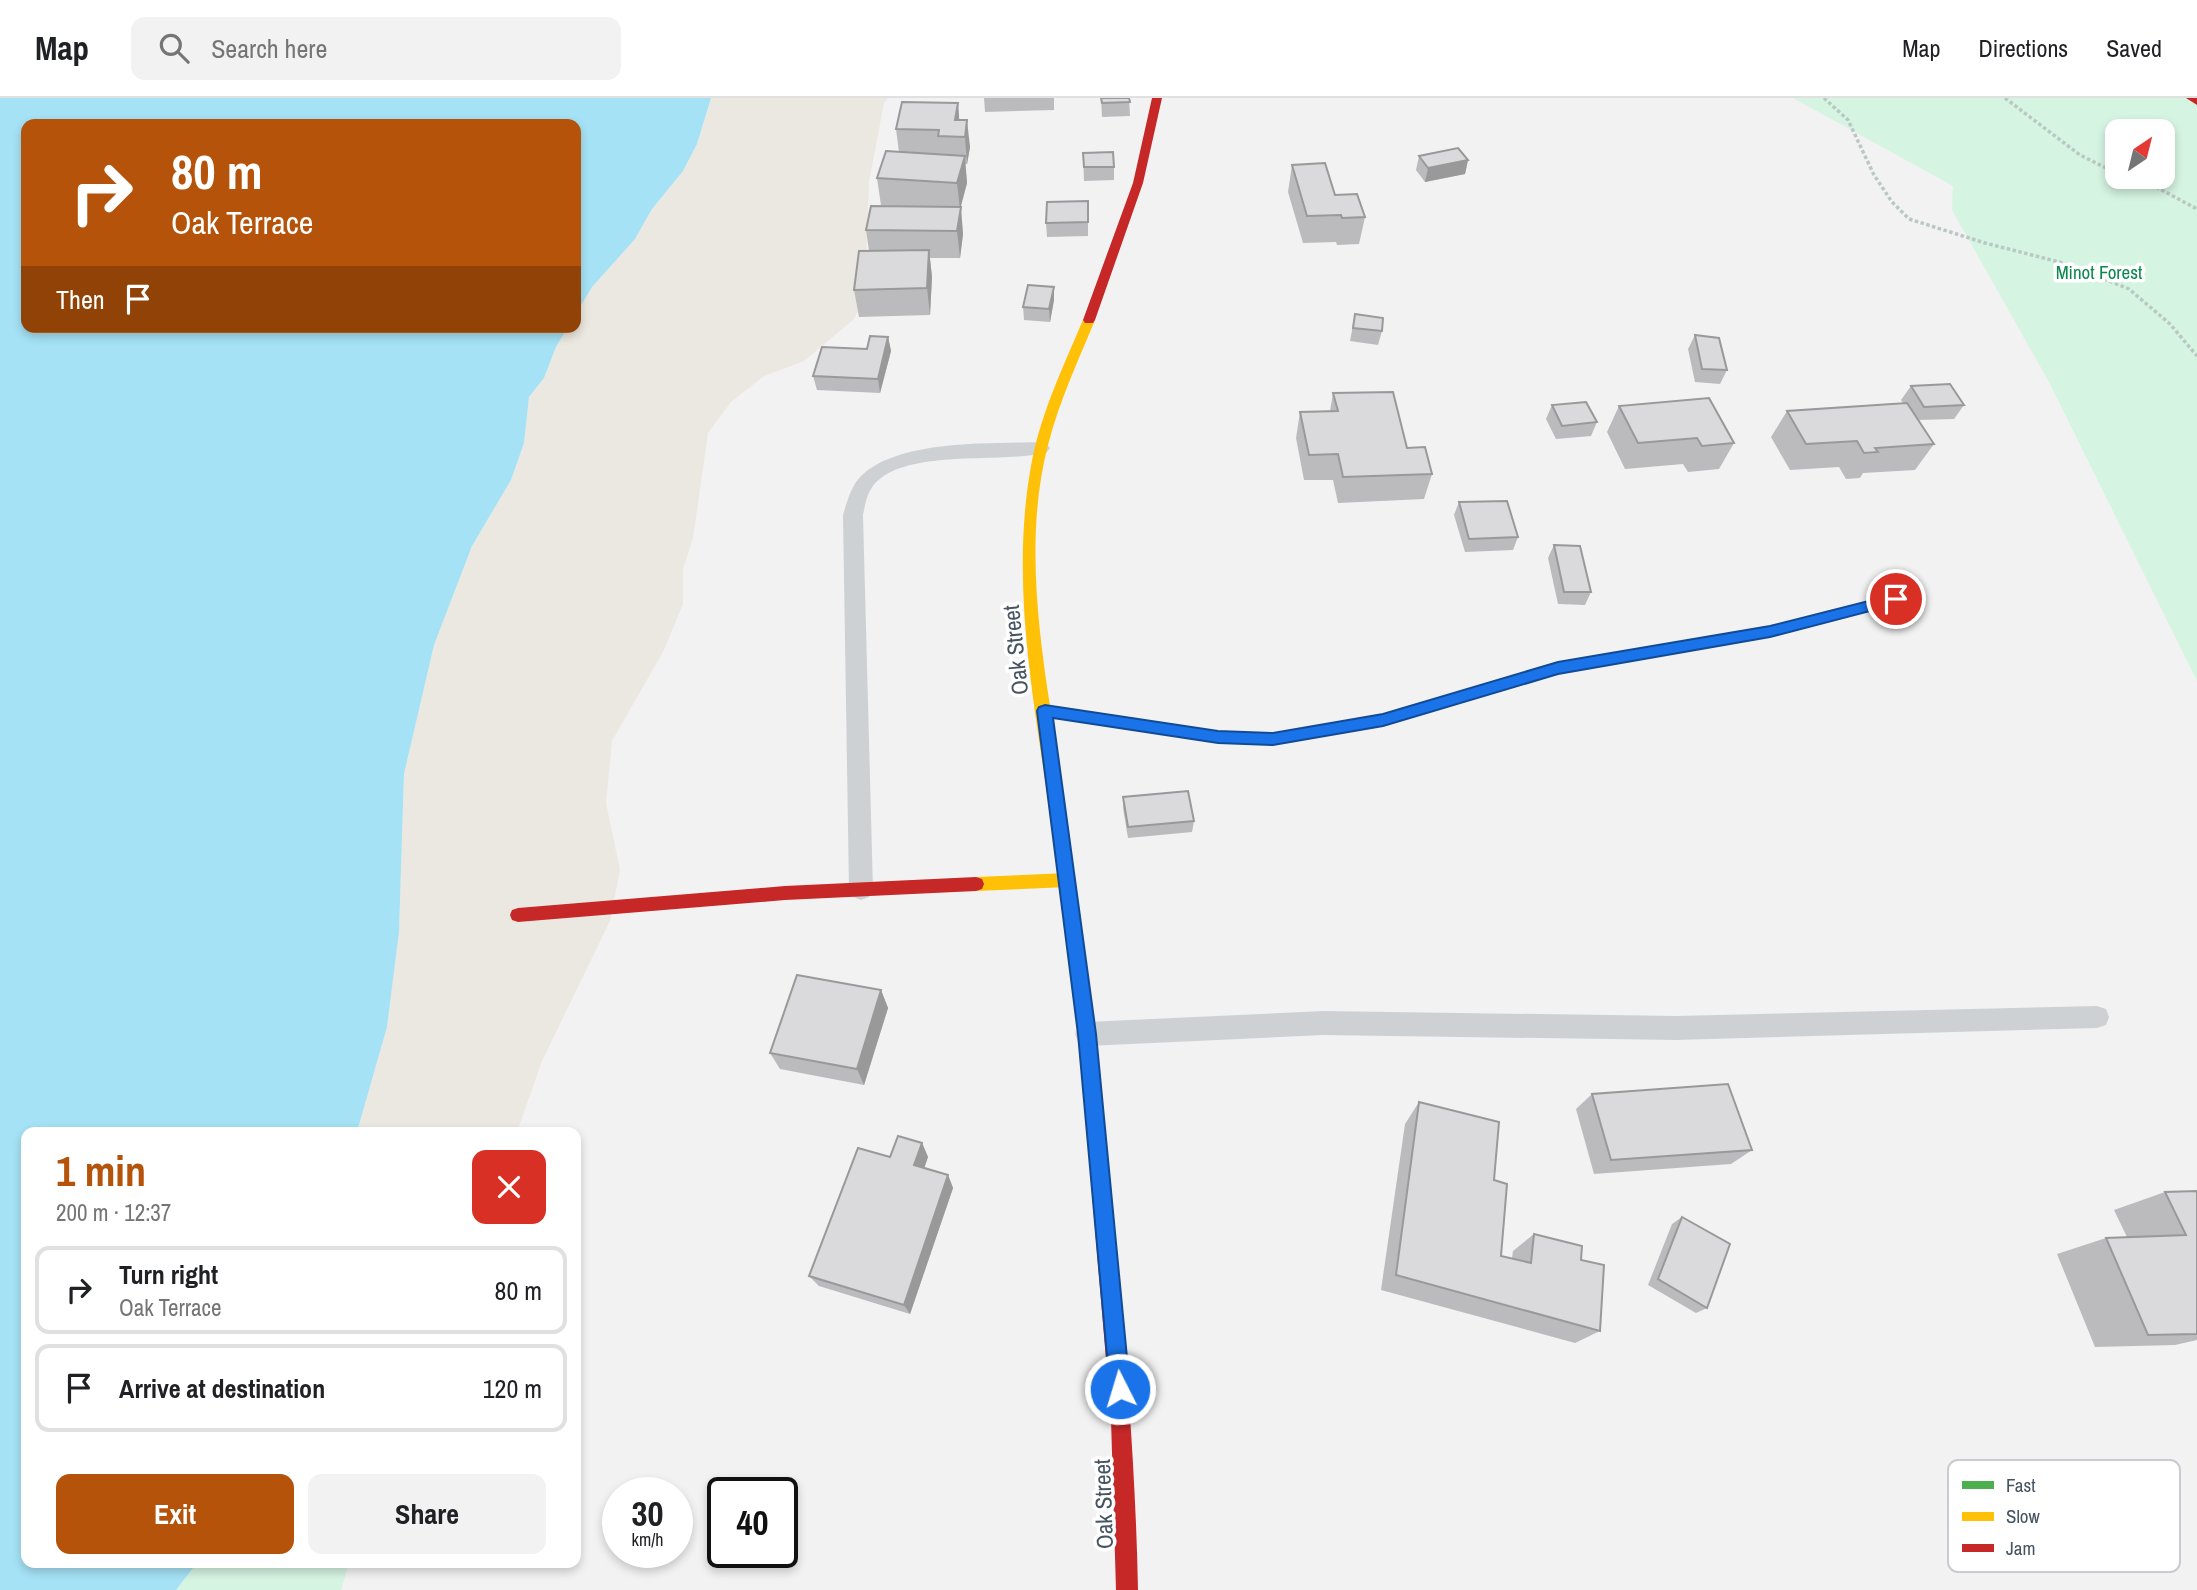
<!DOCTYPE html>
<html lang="en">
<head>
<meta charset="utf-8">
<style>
	:root { --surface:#fff; --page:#f2f2f2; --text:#202124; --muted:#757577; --line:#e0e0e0; --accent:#b45309 }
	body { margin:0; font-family:"Archivo Narrow",sans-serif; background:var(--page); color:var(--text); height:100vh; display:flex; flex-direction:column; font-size:26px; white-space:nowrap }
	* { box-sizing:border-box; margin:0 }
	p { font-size:23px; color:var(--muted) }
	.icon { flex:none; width:38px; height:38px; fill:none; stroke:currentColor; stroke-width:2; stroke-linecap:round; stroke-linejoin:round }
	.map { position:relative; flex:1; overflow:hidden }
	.side { position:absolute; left:21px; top:1029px; width:560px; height:441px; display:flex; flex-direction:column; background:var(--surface); border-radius:14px; box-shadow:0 4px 10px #0003 }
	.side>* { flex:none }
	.top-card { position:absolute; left:21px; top:21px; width:560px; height:214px; border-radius:14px; box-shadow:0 4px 10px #0003; background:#b45309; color:#fff; overflow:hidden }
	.needle { width:46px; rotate:35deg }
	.controls { position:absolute; left:2105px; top:21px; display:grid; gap:14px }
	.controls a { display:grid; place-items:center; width:70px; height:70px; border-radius:14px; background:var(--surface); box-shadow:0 4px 10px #0003; font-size:35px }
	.speed { position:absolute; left:602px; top:1379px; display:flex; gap:14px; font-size:35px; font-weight:700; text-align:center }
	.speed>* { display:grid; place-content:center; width:91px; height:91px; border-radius:50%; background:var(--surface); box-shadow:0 4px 10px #0003; line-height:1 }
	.speed small { font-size:18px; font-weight:400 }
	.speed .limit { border:4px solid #111; border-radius:10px; background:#fff; color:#111 }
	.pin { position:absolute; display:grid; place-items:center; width:60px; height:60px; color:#fff; margin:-30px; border:4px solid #fff; border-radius:50%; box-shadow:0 2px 7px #0007 }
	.me { position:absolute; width:77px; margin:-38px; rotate:355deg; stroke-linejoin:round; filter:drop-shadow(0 0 5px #0008) }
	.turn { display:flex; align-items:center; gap:24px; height:147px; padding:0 35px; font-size:32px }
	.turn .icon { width:91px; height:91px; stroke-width:2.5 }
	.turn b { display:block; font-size:49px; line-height:60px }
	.then { display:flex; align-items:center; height:66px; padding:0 35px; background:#0003; gap:14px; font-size:26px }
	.round { display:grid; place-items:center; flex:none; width:74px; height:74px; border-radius:14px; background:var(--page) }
	.head { display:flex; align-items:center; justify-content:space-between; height:119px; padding:0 35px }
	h1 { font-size:42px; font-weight:800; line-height:52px; color:var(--accent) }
	.button { display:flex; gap:14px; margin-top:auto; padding:14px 35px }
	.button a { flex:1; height:80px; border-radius:14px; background:var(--accent); color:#fff; font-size:28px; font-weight:800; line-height:80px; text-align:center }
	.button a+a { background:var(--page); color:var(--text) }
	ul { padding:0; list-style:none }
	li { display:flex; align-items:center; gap:21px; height:88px; margin:0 14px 10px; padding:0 21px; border:4px solid var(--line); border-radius:14px }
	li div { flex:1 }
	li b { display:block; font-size:26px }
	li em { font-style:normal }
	header { display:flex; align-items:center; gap:42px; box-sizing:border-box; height:98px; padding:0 35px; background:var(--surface); border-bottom:2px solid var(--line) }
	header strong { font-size:33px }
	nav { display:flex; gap:38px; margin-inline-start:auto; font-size:24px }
	.search { width:490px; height:63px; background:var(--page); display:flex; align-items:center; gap:18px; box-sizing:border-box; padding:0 24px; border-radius:14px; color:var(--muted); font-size:26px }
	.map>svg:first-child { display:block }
</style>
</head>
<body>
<header>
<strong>Map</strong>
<div class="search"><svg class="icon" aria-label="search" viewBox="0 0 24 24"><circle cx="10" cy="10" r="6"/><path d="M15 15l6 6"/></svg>Search here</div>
<nav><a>Map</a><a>Directions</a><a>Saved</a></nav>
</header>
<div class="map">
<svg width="2197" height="1492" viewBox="0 0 2197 1492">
	<rect width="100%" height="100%" fill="#f3f2f2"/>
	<g fill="#d5f4e2" fill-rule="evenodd">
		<path d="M1793 0H2197V583L2049 284 1952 112 1953 88ZM2118 33H2163V79H2118Z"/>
		<polygon points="197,1465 349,1465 341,1492 176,1492"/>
	</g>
	<polygon fill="#ebe8e1" points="711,0 888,0 884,5 869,84 866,161 860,210 853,222 804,263 764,278 731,304 708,335 693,440 683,471 683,506 664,552 612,643 606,705 620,772 610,823 542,963 517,1034 357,1034 387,929 399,834 404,676 434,546 472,448 511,382 524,345 529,299 544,280 556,249 568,229 576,229 576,216 592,189 635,141 652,111 683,73 697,46"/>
	<polygon fill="#a5e2f6" points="0,0 711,0 697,46 683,73 652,111 635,141 592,189 576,216 576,26 26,26 26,229 568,229 556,249 544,280 529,299 524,345 511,382 472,448 434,547 404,676 399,834 387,929 357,1034 26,1034 26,1465 197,1465 176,1492 0,1492"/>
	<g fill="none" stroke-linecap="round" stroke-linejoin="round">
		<g stroke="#bac8c3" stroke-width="3.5" stroke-dasharray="3.5 2.5" stroke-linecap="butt">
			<polyline points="1824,0 1848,22 1874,77 1892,104 1909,121 1985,145 2067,166 2129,191 2170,226 2197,258"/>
			<polyline points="2005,0 2080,57 2118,76"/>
			<polyline points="2128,79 2145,83 2197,111"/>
		</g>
		<g fill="#ced1d3" fill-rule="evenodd">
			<path d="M1041 344 1047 346 1050 350 1047 354C1005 367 898 348 871 391 866 399 865 408 863 417L873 792 869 799 861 802 853 799 849 792 843 417C847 404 851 388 861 378 899 341 992 346 1041 344Z"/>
			<polygon points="2097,908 2106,911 2109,919 2106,927 2097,930 1676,942 1323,937 1087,948 1078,944 1075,936 1078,928 1087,924 1323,913 1676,918"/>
		</g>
		<g fill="#4caf50" fill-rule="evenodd">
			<polygon points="1896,496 1903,501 1901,505 1770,538 1558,576 1379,629 1372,623 1379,617 1558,564 1770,528"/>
			<polygon points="1061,728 1067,730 1069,735 1096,936 1105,1036 1102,1042 1096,1045 1090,1042 1087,1036 1078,936 1053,735 1055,730"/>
		</g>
		<g fill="#ffc107" fill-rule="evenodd">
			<path d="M1089 218 1095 222C1078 263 1059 304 1048 347 1026 431 1037 524 1050 608L1218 633 1273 635 1379 617 1386 623 1379 629 1273 647 1218 645 1051 620 1069 735 1067 740H1055L1053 735C1036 614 1009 490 1031 368 1040 317 1063 269 1083 222Z"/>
			<polygon points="1068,775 1074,777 1076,782 1074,787 1068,789 976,793 970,791 968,786 970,781 976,779"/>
		</g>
		<g fill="#c62828" fill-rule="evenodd">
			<polygon points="1152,0 1162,0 1143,85 1095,222 1093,225 1085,225 1083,222 1133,85"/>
			<polygon points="2186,0 2197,0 2197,7"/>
			<polygon points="976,779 982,781 984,786 982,791 976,793 785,802 518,824 512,822 510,817 512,812 518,810 785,788"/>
			<path d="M1096 1027 1102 1030 1105 1036C1120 1188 1135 1339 1138 1492H1116L1111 1321 1087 1036 1090 1030Z"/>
		</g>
	</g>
	<g fill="#bbbbbd">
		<polygon points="984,0 1054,0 1054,12 985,14"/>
		<polygon points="1101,0 1129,0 1130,18 1102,19"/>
		<polygon points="958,5 959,22 970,49 967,66 965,66 967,85 960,109 963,136 960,160 930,160 932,179 930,217 859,219 854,192 869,153 866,132 906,109 881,107 877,80 899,54 896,31"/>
		<polygon points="1083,55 1114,69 1114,82 1084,83"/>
		<polygon points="1419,58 1468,62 1465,76 1425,84 1416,72"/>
		<polygon points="1292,67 1365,119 1359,146 1337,147 1336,144 1303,145 1288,94"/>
		<polygon points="1088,103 1088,138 1047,139 1046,125"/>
		<polygon points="1054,202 1050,224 1024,222 1023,209"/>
		<polygon points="1355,216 1382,233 1378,247 1350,243"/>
		<polygon points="1695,237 1727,272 1720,286 1695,284 1688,251"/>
		<polygon points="888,239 891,253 880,295 817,292 813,278"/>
		<polygon points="1911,288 1964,307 1954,321 1919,322 1934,346 1915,372 1863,375 1860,380 1846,381 1839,369 1790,372 1771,339 1787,313 1903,305 1901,302"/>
		<polygon points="1333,295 1407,350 1432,376 1424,401 1338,405 1333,382 1304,382 1296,340 1300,314 1330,313"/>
		<polygon points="1552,307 1597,324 1591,338 1556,341 1546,321"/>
		<polygon points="1619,308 1734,345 1719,371 1688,374 1683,366 1625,371 1607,334"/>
		<polygon points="1459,404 1518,439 1513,452 1465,454 1454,417"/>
		<polygon points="1554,447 1591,494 1585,507 1558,506 1548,460"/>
		<polygon points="1123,699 1194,723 1192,734 1128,740 1123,710"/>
		<polygon points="881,892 888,910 864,987 780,971 770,955"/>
		<polygon points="1592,996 1752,1052 1731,1066 1594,1076 1576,1011"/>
		<polygon points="1419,1004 1494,1082 1501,1158 1512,1160 1513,1153 1534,1136 1581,1162 1600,1233 1575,1245 1381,1192 1405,1026"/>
		<polygon points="922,1045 928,1059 924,1069 948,1077 953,1090 910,1216 819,1188 809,1178 890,1059"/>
		<polygon points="2197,1093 2197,1242 2175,1247 2095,1249 2057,1156 2106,1140 2127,1139 2114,1112 2165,1094"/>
		<polygon points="1682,1119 1707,1210 1696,1215 1648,1187 1672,1126"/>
	</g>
	<g fill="#99999a">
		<polygon points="958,5 960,31 955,22"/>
		<polygon points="967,22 970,49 967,66 965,39"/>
		<polygon points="965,58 967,85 960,112 957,85"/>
		<polygon points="1468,62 1465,76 1425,84 1428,70"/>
		<polygon points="961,109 963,136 960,160 957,133"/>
		<polygon points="929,152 932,179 930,217 927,190"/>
		<polygon points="1054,189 1054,202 1050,224 1049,211"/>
		<polygon points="888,239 891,253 880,295 878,281"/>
		<polygon points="881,892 888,910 864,987 857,971"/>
		<polygon points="922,1045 928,1059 921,1080 914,1067"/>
		<polygon points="948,1077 953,1090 910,1216 904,1207"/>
	</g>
	<g fill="#dadadc" stroke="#99999a" stroke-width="2">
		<polygon points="1101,0 1129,0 1130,4 1102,5"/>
		<polygon points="902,4 958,5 955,22 967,22 965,39 938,38 939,32 896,31"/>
		<polygon points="1458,50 1468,62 1428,70 1419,58"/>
		<polygon points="886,53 965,58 957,85 877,80"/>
		<polygon points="1113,54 1114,69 1084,69 1083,55"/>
		<polygon points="1325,65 1335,97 1357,96 1365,119 1342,120 1341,117 1307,118 1292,67"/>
		<polygon points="1088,103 1088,124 1046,125 1047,104"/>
		<polygon points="871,108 961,109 957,133 866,132"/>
		<polygon points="929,152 927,190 854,192 859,153"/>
		<polygon points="1028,187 1054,189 1049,211 1023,209"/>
		<polygon points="1355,216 1383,220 1382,233 1353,230"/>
		<polygon points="1695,237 1719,240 1727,272 1702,271"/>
		<polygon points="870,238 888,239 878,281 813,278 822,249 867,251"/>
		<polygon points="1950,286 1964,307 1924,309 1911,288"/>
		<polygon points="1393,294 1407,350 1425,349 1432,376 1343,379 1338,356 1309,357 1300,314 1338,313 1333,295"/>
		<polygon points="1709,300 1734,345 1702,348 1697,340 1638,345 1619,308"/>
		<polygon points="1586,304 1597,324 1562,328 1552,307"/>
		<polygon points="1907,305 1934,346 1875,350 1878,354 1864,355 1857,343 1806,346 1787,313"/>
		<polygon points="1507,403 1518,439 1469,441 1459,404"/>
		<polygon points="1554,447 1580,448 1591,494 1564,494"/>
		<polygon points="1188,693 1194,723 1128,729 1123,699"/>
		<polygon points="797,877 881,892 857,971 770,955"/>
		<polygon points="1728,986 1752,1052 1611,1062 1592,996"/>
		<polygon points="1419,1004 1499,1024 1494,1082 1507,1086 1501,1158 1531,1165 1534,1136 1582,1148 1581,1162 1604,1167 1600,1233 1396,1177"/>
		<polygon points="898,1038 922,1045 914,1067 948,1077 904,1207 809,1178 858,1050 890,1059"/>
		<polygon points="2197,1093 2197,1236 2148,1237 2106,1140 2186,1137 2165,1094"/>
		<polygon points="1682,1119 1730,1146 1707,1210 1658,1181"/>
	</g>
	<polygon fill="#1a73e8" stroke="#114b97" stroke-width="2" points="1896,496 1903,501 1901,505 1770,539 1558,576 1383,628 1273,647 1218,645 1053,620 1096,936 1130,1291 1127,1298 1120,1301 1113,1298 1110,1291 1078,936 1037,613 1039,609 1045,607 1218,633 1273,635 1383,616 1558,564 1770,528"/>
	<g text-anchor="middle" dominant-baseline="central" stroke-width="7" stroke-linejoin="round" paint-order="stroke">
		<g font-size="19" fill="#0c884e" stroke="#fff">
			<text x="2099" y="174">Minot Forest</text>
		</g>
		<g font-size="23" fill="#475461" stroke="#fff">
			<text transform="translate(1015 552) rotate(-96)">Oak Street</text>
			<text transform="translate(1103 1406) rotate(-92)">Oak Street</text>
		</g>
	</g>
	<rect x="1948" y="1362" width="232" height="112" rx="10" fill="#fff" stroke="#c8ccd0" stroke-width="2"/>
	<rect x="1962" y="1383" width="32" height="8" fill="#4caf50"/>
	<rect x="1962" y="1414" width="32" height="9" fill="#ffc107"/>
	<rect x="1962" y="1446" width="32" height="8" fill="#c62828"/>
	<g font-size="19" fill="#475461">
		<text x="2006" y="1394">Fast</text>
		<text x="2006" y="1425">Slow</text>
		<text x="2006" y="1457">Jam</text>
	</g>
</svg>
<div class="controls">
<a><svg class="needle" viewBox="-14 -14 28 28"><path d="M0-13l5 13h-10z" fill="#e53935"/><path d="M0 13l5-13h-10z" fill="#757577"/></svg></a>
</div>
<div class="speed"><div>30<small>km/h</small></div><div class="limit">40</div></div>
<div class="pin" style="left:1896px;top:501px;background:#d93025"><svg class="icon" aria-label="arrive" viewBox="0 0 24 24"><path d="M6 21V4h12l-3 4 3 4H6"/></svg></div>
<svg class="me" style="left:1120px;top:1291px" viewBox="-20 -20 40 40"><circle r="17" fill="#1a73e8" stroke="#fff" stroke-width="3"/><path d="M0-11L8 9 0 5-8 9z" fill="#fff"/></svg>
<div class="top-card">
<div class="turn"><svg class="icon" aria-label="right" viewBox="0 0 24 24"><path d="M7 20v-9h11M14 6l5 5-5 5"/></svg><div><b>80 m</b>Oak Terrace</div></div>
<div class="then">Then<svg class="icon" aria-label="arrive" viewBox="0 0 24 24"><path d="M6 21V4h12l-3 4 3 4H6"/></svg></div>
</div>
<section class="side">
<div class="head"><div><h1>1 min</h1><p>200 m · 12:37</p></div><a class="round" style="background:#d93025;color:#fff"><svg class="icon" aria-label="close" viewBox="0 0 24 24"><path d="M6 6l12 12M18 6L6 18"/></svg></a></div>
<ul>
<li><svg class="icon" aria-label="right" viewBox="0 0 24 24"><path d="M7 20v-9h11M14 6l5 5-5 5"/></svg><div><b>Turn right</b><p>Oak Terrace</p></div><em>80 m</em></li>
<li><svg class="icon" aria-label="arrive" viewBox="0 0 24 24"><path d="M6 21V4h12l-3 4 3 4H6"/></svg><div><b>Arrive at destination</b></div><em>120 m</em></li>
</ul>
<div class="button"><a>Exit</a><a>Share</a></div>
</section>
</div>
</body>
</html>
